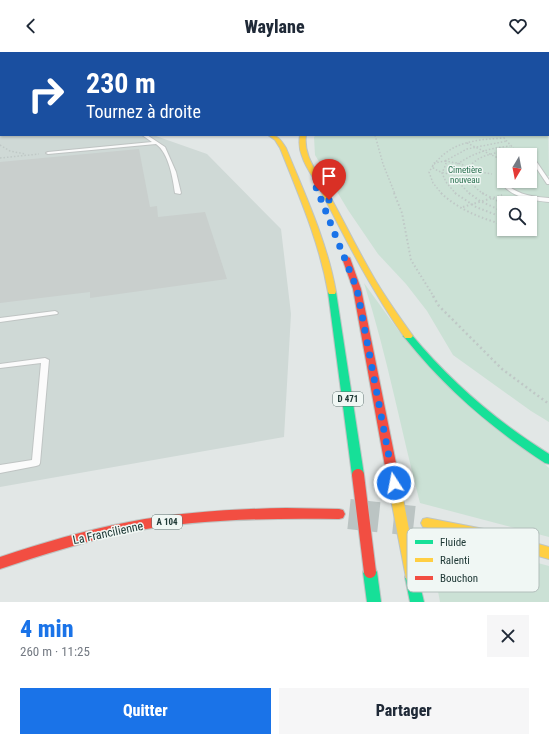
<!DOCTYPE html>
<html lang="fr">
<head>
<meta charset="utf-8">
<style>
	:root { --surface:#fff; --page:#f6f6f7; --text:#1f2937; --muted:#747a83; --accent:#1a73e8 }
	body { margin:0; font-family:"Roboto Condensed",sans-serif; background:var(--page); color:var(--text); height:100vh; display:flex; flex-direction:column; font-size:15px; white-space:nowrap }
	* { box-sizing:border-box; margin:0 }
	p { font-size:13px; color:var(--muted) }
	.icon { flex:none; width:22px; height:22px; fill:none; stroke:currentColor; stroke-width:2; stroke-linecap:round; stroke-linejoin:round }
	.map { position:relative; height:550px; overflow:hidden }
	.sheet { display:flex; flex-direction:column; background:var(--surface); flex:1 }
	.sheet>* { flex:none }
	.guide { position:absolute; left:0px; top:0px; width:549px; height:84px; box-shadow:0 1px 3px #0004; background:#1a4fa0; color:#fff; overflow:hidden }
	.needle { width:26px; rotate:190deg }
	.buttons { position:absolute; left:497px; top:96px; display:grid; gap:8px }
	.buttons a { display:grid; place-items:center; width:40px; height:40px; border-radius:0px; background:var(--surface); box-shadow:0 1px 3px #0004; font-size:20px }
	.pin { position:absolute; display:grid; place-items:center; width:34px; height:34px; color:#fff; margin:-41px -17px; border-radius:50% 50% 50% 0; rotate:-45deg; box-shadow:0 0 4px #0007 }
	.pin .icon { rotate:45deg }
	.me { position:absolute; width:44px; margin:-22px; rotate:349deg; stroke-linejoin:round; filter:drop-shadow(0 0 3px #0008) }
	.turn { display:flex; align-items:center; gap:14px; height:84px; padding:0 20px; font-size:18px }
	.turn .icon { width:52px; height:52px; stroke-width:2.5 }
	.turn b { display:block; font-size:28px; line-height:34px }
	.round { display:grid; place-items:center; flex:none; width:42px; height:42px; border-radius:0px; background:var(--page) }
	.overview { display:flex; align-items:center; justify-content:space-between; height:68px; padding:0 20px }
	h1 { font-size:24px; font-weight:800; line-height:30px; color:var(--accent) }
	.button { display:flex; gap:8px; margin-top:auto; padding:8px 20px }
	.button a { flex:1; height:46px; border-radius:0px; background:var(--accent); color:#fff; font-size:16px; font-weight:800; line-height:46px; text-align:center }
	.button a+a { background:var(--page); color:var(--text) }
	header { display:flex; justify-content:space-between; align-items:center; height:52px; padding:0 20px; background:var(--surface); font-size:18px; font-weight:800 }
	.map>svg:first-child { display:block }
</style>
</head>
<body>
<header><svg class="icon" aria-label="back" viewBox="0 0 24 24"><path d="M15 5l-7 7 7 7"/></svg>Waylane<svg class="icon" aria-label="heart" viewBox="0 0 24 24"><path d="M12 20l-8-8c-3-5 5-10 8-4 3-6 11-1 8 4z"/></svg></header>
<div class="map">
<svg width="549" height="550" viewBox="0 0 549 550">
	<rect width="100%" height="100%" fill="#e2e7e6"/>
	<g fill="#cfd9d6">
		<polygon points="0,0 258,0 1,1 1,36"/>
		<polygon points="0,55 1,83 153,83 207,102 281,177 291,262 284,385 0,435"/>
	</g>
	<g fill="#cbe1d5" fill-rule="evenodd">
		<polygon points="330,0 516,0 517,1 330,1"/>
		<path d="M548 55 549 124H545L549 131V370L531 359 453 303 427 259 406 232 378 202 348 158 315 103 314 85 316 83H548ZM504 103H530V129H504ZM504 151H530V177H504Z"/>
		<path d="M364 231 398 278 549 416V485L420 451C401 378 387 303 364 231Z"/>
		<polygon points="428,485 467,492 549,514 549,550 440,550"/>
	</g>
	<polygon fill="#c9cfcd" points="139,97 150,155 157,154 158,165 205,160 227,227 90,246 90,240 0,251 0,110"/>
	<g fill="none" stroke-linecap="round" stroke-linejoin="round">
		<polyline stroke="#bbc4c3" stroke-width="30" stroke-dasharray="30 15" stroke-linecap="butt" points="349,462 414,469"/>
		<defs>
			<g id="lane">
				<rect x="0" y="69" width="1" height="2"/>
				<path d="M142 83H147L165 95 176 120 181 141 180 142 175 141C173 127 169 101 156 92L48 102 46 101 48 100 152 90Z"/>
				<polygon points="530,109 536,109 549,128 549,132 547,132 533,111 530,111"/>
				<path d="M502 114H504V122L502 126C511 142 532 145 549 146V150C529 148 508 145 498 126Z"/>
				<polygon points="55,259 57,260 58,261 57,262 0,270 0,266"/>
				<polygon points="45,306 49,308 40,411 39,413 36,414 0,421 0,413 32,408 41,311 0,316 0,312"/>
			</g>
			<g id="street">
				<rect x="524" y="0" width="8" height="1"/>
				<rect x="0" y="5" width="1" height="4"/>
				<rect x="548" y="12" width="1" height="5"/>
			</g>
			<g id="fast">
				<rect x="0" y="47" width="1" height="2"/>
				<polygon points="332,237 336,240 364,423 362,426 358,428 354,426 352,423 328,240"/>
				<path d="M408 281 411 282C451 330 496 369 549 402V412L545 411C490 375 446 337 405 286L403 284 405 282Z"/>
				<polygon points="370,514 375,516 377,520 381,550 367,550 363,520 365,516"/>
				<polygon points="412,519 417,521 424,550 410,550 405,525 407,521"/>
			</g>
			<g id="slow">
				<rect x="548" y="53" width="1" height="2"/>
				<path d="M268 83C278 83 281 88 286 96 305 143 327 189 336 240L335 242H329L328 240C319 189 299 144 280 96L275 88Z"/>
				<path d="M300 83H306C303 105 318 120 327 139 344 169 359 201 377 231 388 249 400 266 413 284L411 286H405C372 239 347 190 321 139 315 127 306 117 302 104 299 97 299 90 300 83Z"/>
				<polygon points="427,466 489,478 549,495 549,507 489,490 423,475 421,471 423,467"/>
			</g>
			<g id="jam">
				<polygon points="343,204 346,204 350,206 361,237 400,431 398,434 394,436 390,434 388,431 353,237 342,206"/>
				<path d="M286 456 339 457 343 458 345 462 343 466 339 467C269 466 198 467 129 480 85 489 42 503 0 517V505C42 491 85 478 129 470 181 460 234 457 286 456Z"/>
			</g>
		</defs>
		<use href="#lane" stroke="#bfc4c3" stroke-width="2"/>
		<use href="#street" stroke="#bfc4c3" stroke-width="2"/>
		<use href="#fast" stroke="#bec5c3" stroke-width="2"/>
		<use href="#slow" stroke="#bec5c3" stroke-width="2"/>
		<use href="#jam" stroke="#bec5c3" stroke-width="2"/>
		<g stroke="#bfc8c6" stroke-width="1.5" stroke-dasharray="1.5 2" stroke-linecap="butt">
			<polyline points="375,83 383,112 395,142"/>
			<polyline points="467,91 500,107"/>
			<polyline points="0,93 10,99 25,102"/>
			<polyline points="0,106 39,102"/>
			<path d="M445 109 462 112 467 118C456 124 442 123 432 115L434 111Z"/>
			<polyline points="467,118 492,122"/>
			<path d="M442 142 433 131 429 120C447 90 472 88 504 86L515 98"/>
			<polyline points="456,142 446,130 442,121 446,112 445,109 467,97 507,89"/>
			<path d="M470 142 460 132 452 116C470 102 488 96 510 94"/>
			<path d="M484 142C474 136 469 129 467 118 478 101 497 101 515 98"/>
		</g>
		<g stroke="#bfc8c6" stroke-width="2" stroke-dasharray="1.5 2.5" stroke-linecap="butt">
			<polyline points="394,141 402,161 411,208 434,245"/>
			<path d="M441 141C459 158 481 166 504 173"/>
			<polyline points="455,141 476,155 504,166"/>
			<polyline points="469,141 480,149 504,160"/>
			<polyline points="482,141 504,152"/>
			<polyline points="463,155 502,143"/>
			<polyline points="530,164 534,155"/>
			<polyline points="519,177 524,177"/>
		</g>
		<polyline stroke="#bfc8c6" stroke-width="2.5" stroke-dasharray="2 3" stroke-linecap="butt" points="433,244 439,254 502,317 549,352"/>
		<use href="#lane" fill="#fbfbfb" fill-rule="evenodd"/>
		<use href="#street" fill="#fbfbfb" fill-rule="evenodd"/>
		<use href="#fast" fill="#16e098" fill-rule="evenodd"/>
		<use href="#slow" fill="#ffcf43" fill-rule="evenodd"/>
		<use href="#jam" fill="#f24e42" fill-rule="evenodd"/>
		<defs>
			<polyline id="slow-bridge" points="394,431 412,525"/>
			<polyline id="jam-bridge" points="358,423 370,520"/>
		</defs>
		<use href="#slow-bridge" stroke="#bbc4c3" stroke-width="14" stroke-linecap="butt"/>
		<use href="#jam-bridge" stroke="#bbc4c3" stroke-width="14" stroke-linecap="butt"/>
		<use href="#slow-bridge" stroke="#ffcf43" stroke-width="12"/>
		<use href="#jam-bridge" stroke="#f24e42" stroke-width="12"/>
	</g>
	<g fill="none" stroke-linecap="round" stroke-linejoin="round">
		<polyline stroke="#1a73e8" stroke-width="7" stroke-dasharray="0 12.6" points="329,148 323,136 315,125 316,135 357,237 394,431"/>
	</g>
	<g text-anchor="middle" dominant-baseline="central" stroke-width="3" stroke-linejoin="round" paint-order="stroke">
		<g font-size="9" fill="#2b7150" stroke="#f0f7f4">
			<text x="465" y="118">Cimetière<tspan x="465" dy="10">nouveau</tspan></text>
		</g>
		<g fill="#f0f7f4" stroke="#5e7370" stroke-width="1">
			<rect x="333" y="340" width="30" height="14" rx="3"/>
			<rect x="152" y="463" width="30" height="14" rx="3"/>
		</g>
		<g font-size="9" font-weight="bold" fill="#203a37">
			<text x="348" y="347">D 471</text>
			<text x="167" y="470">A 104</text>
		</g>
		<g font-size="12" fill="#203a37" stroke="#f0f7f4">
			<text transform="translate(108 481) rotate(-12)">La Francilienne</text>
		</g>
	</g>
	<rect x="407" y="476" width="132" height="64" rx="6" fill="#f0f7f4" stroke="#b2bebb" stroke-width="1"/>
	<rect x="415" y="488" width="18" height="4" fill="#16e098"/>
	<rect x="415" y="506" width="18" height="4" fill="#ffcf43"/>
	<rect x="415" y="524" width="18" height="4" fill="#f24e42"/>
	<g font-size="11" fill="#203a37">
		<text x="440" y="494">Fluide</text>
		<text x="440" y="512">Ralenti</text>
		<text x="440" y="530">Bouchon</text>
	</g>
</svg>
<div class="buttons">
<a><svg class="needle" viewBox="-14 -14 28 28"><path d="M0-13l5 13h-10z" fill="#e53935"/><path d="M0 13l5-13h-10z" fill="#747a83"/></svg></a>
<a><svg class="icon" aria-label="search" viewBox="0 0 24 24"><circle cx="10" cy="10" r="6"/><path d="M15 15l6 6"/></svg></a>
</div>
<div class="pin" style="left:329px;top:148px;background:#d93025"><svg class="icon" aria-label="arrive" viewBox="0 0 24 24"><path d="M6 21V4h12l-3 4 3 4H6"/></svg></div>
<svg class="me" style="left:394px;top:431px" viewBox="-20 -20 40 40"><circle r="17" fill="#1a73e8" stroke="#fff" stroke-width="3"/><path d="M0-11L8 9 0 5-8 9z" fill="#fff"/></svg>
<div class="guide">
<div class="turn"><svg class="icon" aria-label="right" viewBox="0 0 24 24"><path d="M7 20v-9h11M14 6l5 5-5 5"/></svg><div><b>230 m</b>Tournez à droite</div></div>
</div>
</div>
<section class="sheet">
<div class="overview"><div><h1>4 min</h1><p>260 m · 11:25</p></div><a class="round"><svg class="icon" aria-label="close" viewBox="0 0 24 24"><path d="M6 6l12 12M18 6L6 18"/></svg></a></div>
<div class="button"><a>Quitter</a><a>Partager</a></div>
</section>
</body>
</html>
